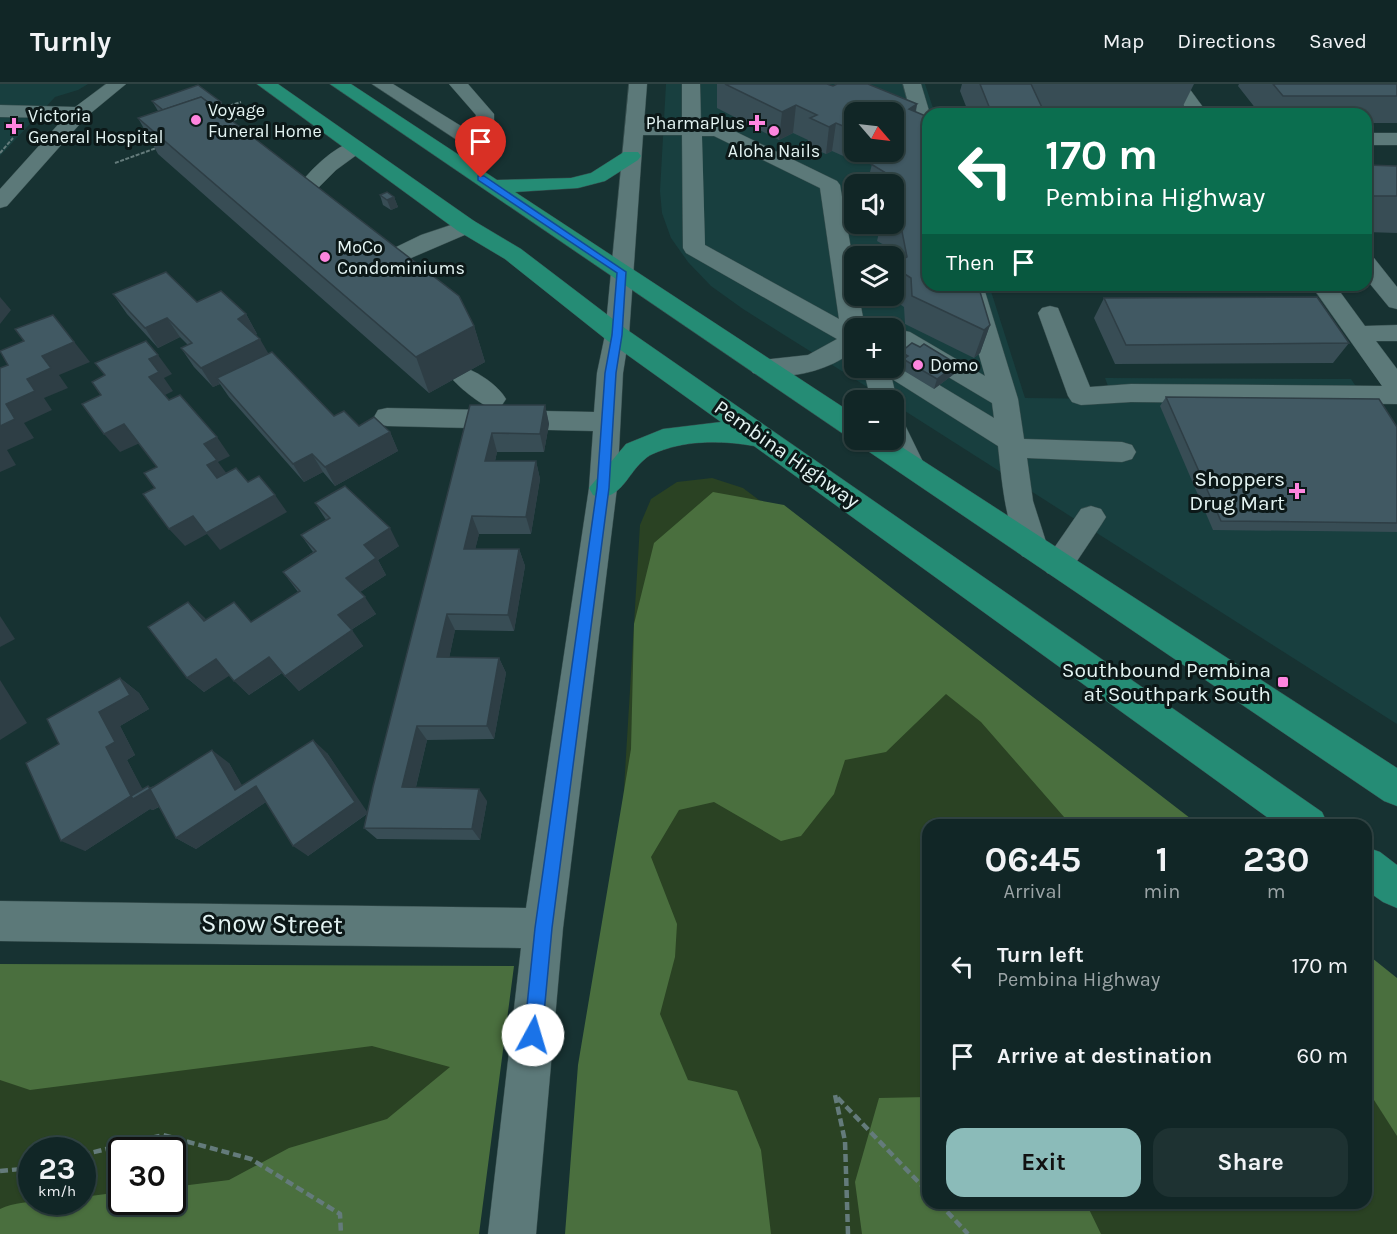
<!DOCTYPE html>
<html lang="en">
<head>
<meta charset="utf-8">
<style>
	:root { --surface:#112626; --page:#1e3232; --text:#f1f3f6; --muted:#9ca5a7; --line:#304343; --accent:#8bbbb9 }
	body { margin:0; font-family:Karla,sans-serif; background:var(--page); color:var(--text); height:100vh; display:flex; flex-direction:column; font-size:22px; white-space:nowrap }
	* { box-sizing:border-box; margin:0 }
	p { font-size:20px; color:var(--muted) }
	.icon { flex:none; width:33px; height:33px; fill:none; stroke:currentColor; stroke-width:2; stroke-linecap:round; stroke-linejoin:round }
	.map { position:relative; flex:1; overflow:hidden }
	.panel { position:absolute; left:922px; top:735px; width:450px; height:390px; display:flex; flex-direction:column; background:var(--surface); border-radius:18px; box-shadow:0 2px 4px #0004,0 0 0 2px var(--line) }
	.panel>* { flex:none }
	.top-card { position:absolute; left:922px; top:24px; width:450px; height:183px; border-radius:18px; box-shadow:0 2px 4px #0004,0 0 0 2px var(--line); background:#0b6e4f; color:#fff; overflow:hidden }
	.needle { width:39px; rotate:118deg }
	.fabs { position:absolute; left:844px; top:18px; display:grid; gap:12px }
	.fabs a { display:grid; place-items:center; width:60px; height:60px; border-radius:12px; background:var(--surface); box-shadow:0 2px 4px #0004,0 0 0 2px var(--line); font-size:30px }
	.speed { position:absolute; left:18px; top:1053px; display:flex; gap:12px; font-size:30px; font-weight:700; text-align:center }
	.speed>* { display:grid; place-content:center; width:78px; height:78px; border-radius:50%; background:var(--surface); box-shadow:0 2px 4px #0004,0 0 0 2px var(--line); line-height:1 }
	.speed small { font-size:15px; font-weight:400 }
	.speed .limit { border:3px solid #111; border-radius:9px; background:#fff; color:#111 }
	.pin { position:absolute; display:grid; place-items:center; width:51px; height:51px; color:#fff; margin:-62px -26px; border-radius:50% 50% 50% 0; rotate:-45deg; box-shadow:0 0 6px #0007 }
	.pin .icon { rotate:45deg }
	.me { position:absolute; width:66px; margin:-33px; rotate:6deg; stroke-linejoin:round; filter:drop-shadow(0 0 4px #0008) }
	.turn { display:flex; align-items:center; gap:21px; height:126px; padding:0 24px; font-size:27px }
	.turn .icon { width:78px; height:78px; stroke-width:2.5 }
	.turn b { display:block; font-size:42px; line-height:51px }
	.then { display:flex; align-items:center; height:57px; padding:0 24px; background:#0003; gap:12px; font-size:22px }
	.eta { display:flex; justify-content:space-evenly; align-items:center; height:102px; text-align:center }
	.eta b { font-size:36px; font-weight:700; line-height:42px }
	.action { display:flex; gap:12px; margin-top:auto; padding:12px 24px }
	.action a { flex:1; height:69px; border-radius:18px; background:var(--accent); color:#111; font-size:24px; font-weight:700; line-height:69px; text-align:center }
	.action a+a { background:var(--page); color:var(--text) }
	ul { padding:0; list-style:none }
	li { display:flex; align-items:center; gap:18px; height:90px; padding:0 24px }
	li div { flex:1 }
	li b { display:block; font-size:22px }
	li em { font-style:normal }
	header { display:flex; align-items:center; gap:36px; box-sizing:border-box; height:84px; padding:0 30px; background:var(--surface); border-bottom:2px solid var(--line) }
	header strong { font-size:28px }
	nav { display:flex; gap:33px; margin-inline-start:auto; font-size:21px }
	.map>svg:first-child { display:block }
</style>
</head>
<body>
<header>
<strong>Turnly</strong>
<nav><a>Map</a><a>Directions</a><a>Saved</a></nav>
</header>
<div class="map">
<svg width="1397" height="1150" viewBox="0 0 1397 1150">
	<rect width="100%" height="100%" fill="#173232"/>
	<g fill="#183f3f" fill-rule="evenodd">
		<polygon points="0,0 88,0 78,6 55,13 0,72"/>
		<path d="M666 0H925L935 30H928V201H989L1025 314 1113 315 1105 294 1351 295 1397 364V640L894 320V316H888L743 225 711 202 688 178 671 154 662 129 660 107ZM855 28H894V68H855ZM855 100H894V140H855ZM855 172H894V212H855ZM855 244H894V284H855Z"/>
	</g>
	<g fill="#2a4223" fill-rule="evenodd">
		<polygon points="712,394 743,404 1190,741 928,741 928,1119 1366,1119 1367,874 1397,897 1397,1150 597,1150 640,441 651,415 677,398"/>
		<path d="M0 922 459 927 425 1150H0ZM32 1066H82V1118H32ZM122 1066H172V1118H122Z"/>
	</g>
	<g fill="#4a6f3e">
		<polygon points="713,408 784,421 1199,741 1071,741 981,638 946,610 886,668 845,676 834,710 801,752 781,757 714,718 679,726 651,773 677,840 675,873 660,930 688,996 737,1007 761,1066 771,1150 565,1150 578,981 631,665 634,540 654,459"/>
		<polygon points="1367,870 1397,894 1397,1052 1367,1005"/>
		<path d="M0 880 514 882 479 1150H0V1125C24 1114 56 1118 82 1118L83 1113 121 1108 122 1118H172L173 1103 229 1096 289 1064 387 1035 450 983 372 962 30 1006 0 996Z"/>
		<polygon points="928,1013 928,1119 1086,1119 1101,1150 862,1150 855,1098 879,1014"/>
	</g>
	<g fill="none" stroke-linecap="round" stroke-linejoin="round">
		<defs>
			<g id="minor">
				<polygon points="106,0 126,0 86,33 7,122 0,124 0,105 64,34 0,33 0,21 75,23"/>
				<polygon points="372,0 393,0 474,50 476,31 449,0 468,0 494,30 494,48 478,85 464,85 461,81 470,59 460,58"/>
				<path d="M629 0H647L644 39 682 40V0H700L701 40 724 42 837 97 840 101 855 188V212H859L865 244H855V266C829 287 786 298 753 289L749 283 753 277 808 271 837 255 686 169 683 164 682 51H643L629 251 623 289 617 404 563 844 536 1150H488L521 864 0 857V817L526 824 589 404 593 347 387 342 378 340 374 333 378 326 387 324 594 328 597 289 605 251ZM702 52H714L820 104 839 235 705 161Z"/>
				<polygon points="903,0 921,0 930,30 928,62 921,60 918,56"/>
				<polygon points="1168,0 1186,0 1208,30 1190,30"/>
				<rect x="1366" y="49" width="31" height="12"/>
				<path d="M355 57 362 59 365 63 362 67 336 86 314 108 307 110 300 108 297 104C309 87 334 62 355 57Z"/>
				<polygon points="466,136 474,137 477,142 474,147 404,177 396,179 388,177 385,172 388,167 421,151"/>
				<polygon points="1366,172 1374,174 1397,203 1397,225 1389,223 1366,195"/>
				<path d="M959 201H983L1018 315 1024 355 1122 358 1132 361 1136 368 1132 375 1122 378 1027 374 1033 417 1048 464 1044 472 1033 476 1022 472C1005 439 1002 398 998 362L892 295 897 316 894 321V316H871L863 284H894V276L901 278 994 334 992 319 898 263 894 264V248L901 246 910 248 985 292Z"/>
				<polygon points="1311,201 1335,201 1365,242 1397,241 1397,257 1376,257 1397,285 1397,320 1131,318 1081,321 1072,318 1068,312 1038,229 1042,224 1050,222 1058,224 1090,303 1131,300 1382,302"/>
				<path d="M462 283C477 287 498 301 506 315L502 321C501 322 494 324 493 324 482 323 455 300 449 291L453 285Z"/>
				<polygon points="894,337 904,339 924,380 920,387 910,390 900,387 885,356 894,356"/>
				<polygon points="1091,422 1101,425 1106,433 1101,441 1069,489 1058,492 1047,489 1043,480 1081,425"/>
			</g>
			<g id="major">
				<path d="M257 0H278L474 137 521 165 626 245 1322 728 1328 741H1278L754 362C727 357 693 356 666 365 660 367 650 370 645 375 627 389 620 420 593 411L589 404 626 360 663 345 721 338 608 257 505 175 458 147Z"/>
				<polygon points="330,0 351,0 497,96 571,94 591,89 624,68 638,68 641,72 638,76 605,97 578,104 515,108 855,331 855,353 845,351"/>
				<polygon points="858,356 891,356 1397,684 1397,722 1384,717 862,363"/>
				<polygon points="1366,763 1380,768 1397,781 1397,824 1383,818 1366,806"/>
			</g>
		</defs>
		<use href="#minor" stroke="#374e4e" stroke-width="1"/>
		<use href="#major" stroke="#374e4e" stroke-width="1"/>
		<g stroke="#647b7b" stroke-width="2" stroke-dasharray="4 1.5" stroke-linecap="butt">
			<polyline points="219,25 241,18"/>
			<polyline points="228,38 256,28"/>
			<polyline points="0,69 13,54"/>
			<polyline points="115,79 159,63"/>
		</g>
		<g stroke="#647b7b" stroke-width="4.5" stroke-dasharray="8 4" stroke-linecap="butt">
			<polyline points="82,1071 163,1051 251,1075 340,1130 341,1150"/>
			<polyline points="0,1087 32,1084"/>
			<polyline points="939,1119 968,1150"/>
			<polyline points="848,1150 845,1057 835,1011 928,1108"/>
		</g>
		<use href="#minor" fill="#5c7979" fill-rule="evenodd"/>
		<use href="#major" fill="#258c75" fill-rule="evenodd"/>
	</g>
	<g fill="#384d55" fill-rule="evenodd">
		<path d="M717 0H827L833 2 917 20 916 28 990 241 980 269 974 274 905 240 904 223 888 212H894V181L896 180 893 166 877 157 881 140H894V100H867L872 80 870 72 859 79 832 67 826 70 807 62 808 56 793 49 779 56 717 24ZM855 28H894V68H855Z"/>
		<polygon points="962,0 1194,0 1179,30 969,30 960,7"/>
		<polygon points="1239,0 1397,0 1397,39 1366,39 1366,30 1260,30 1238,2"/>
		<polygon points="152,17 221,18 227,33 474,242 485,278 429,309 158,70 138,34 158,27"/>
		<polygon points="1366,81 1397,82 1397,149 1366,148"/>
		<polygon points="380,111 394,113 398,123 391,126 383,121"/>
		<polygon points="113,210 246,230 257,250 255,251 268,270 334,332 359,342 390,348 398,367 335,402 323,388 304,398 229,313 220,300 213,303 194,283 181,264 188,261 180,253 158,264 127,230"/>
		<polygon points="1104,214 1349,259 1333,279 1115,280 1094,234"/>
		<polygon points="920,263 957,280 954,290 934,305 901,285 902,280 898,278 901,268"/>
		<polygon points="1166,313 1397,343 1397,448 1213,446 1160,322"/>
		<polygon points="470,321 545,321 549,340 544,368 497,368 495,377 536,377 540,395 531,450 479,450 475,465 519,465 525,482 514,547 455,546 449,574 499,574 506,589 494,655 427,656 416,703 487,717 480,756 377,755 364,744 367,730 308,772 266,718 196,765 176,754 159,723 153,726 150,725 85,767 59,660 120,594 139,609 149,625 120,642 135,671 127,676 142,705 151,703 229,679 242,702 327,669 367,729"/>
		<polygon points="315,419 399,462 378,476 386,491 360,508 376,530 351,546 363,562 299,607 282,589 249,611 229,591 204,608 187,594 252,538 298,508 283,488 313,468 301,451 326,436"/>
	</g>
	<g fill="#2e3e45">
		<polygon points="221,18 230,37 174,34"/>
		<polygon points="917,20 911,48 909,25"/>
		<polygon points="796,21 793,49 779,56 782,28"/>
		<polygon points="836,39 832,67 826,70 829,43"/>
		<polygon points="861,68 871,68 870,72 859,79"/>
		<polygon points="394,113 398,123 391,126 387,116"/>
		<polygon points="0,213 11,226 0,240"/>
		<polygon points="246,230 257,250 249,254 238,235"/>
		<polygon points="53,231 90,278 59,291 68,304 44,314 52,326 24,339 34,354 7,366 16,381 0,388 0,342 6,320 27,295 42,272"/>
		<polygon points="167,234 180,253 158,264 145,244"/>
		<polygon points="990,241 980,269 974,274 984,246"/>
		<polygon points="474,242 485,278 429,309 416,273"/>
		<polygon points="260,255 271,274 217,294 220,300 213,303 201,284"/>
		<polygon points="158,271 172,290 164,294 173,307 163,312 149,293 149,275"/>
		<polygon points="957,280 954,290 934,305 937,295"/>
		<polygon points="545,321 549,340 544,368 540,350"/>
		<polygon points="124,340 140,359 120,368 104,350"/>
		<polygon points="390,348 398,367 335,402 325,383"/>
		<polygon points="492,349 497,368 491,395 485,377"/>
		<polygon points="217,353 230,372 218,378 230,394 220,399 207,381 204,360"/>
		<polygon points="312,370 323,388 304,398 293,380"/>
		<polygon points="536,377 540,395 531,450 526,433"/>
		<polygon points="275,411 287,428 220,466 207,450 185,462 169,445 193,432"/>
		<polygon points="472,432 479,450 471,483 464,465"/>
		<polygon points="390,444 399,462 378,476 386,491 357,510 346,494 364,461"/>
		<polygon points="519,465 525,482 514,547 508,531"/>
		<polygon points="365,513 376,530 349,547 338,531"/>
		<polygon points="188,518 205,534 219,552 204,537"/>
		<polygon points="447,530 455,546 446,589 437,573"/>
		<polygon points="0,532 15,555 0,563"/>
		<polygon points="352,546 363,562 299,607 285,592"/>
		<polygon points="269,573 283,588 249,611 234,597"/>
		<polygon points="499,574 506,589 494,655 487,642"/>
		<polygon points="216,575 232,590 204,608 187,594"/>
		<polygon points="120,594 139,609 149,625 120,642 135,671 127,676 144,708 148,702 168,713 170,716 153,726 150,725 85,767 61,757 99,628"/>
		<polygon points="0,596 27,639 0,656"/>
		<polygon points="417,642 427,656 413,715 402,703"/>
		<polygon points="313,656 327,669 368,729 308,772 293,762"/>
		<polygon points="212,666 229,679 246,708 256,702 272,714 196,765 176,754 235,706"/>
		<polygon points="479,705 487,717 480,756 472,745"/>
	</g>
	<g fill="#415963" stroke="#2e3e45" stroke-width="1.5">
		<polygon points="725,0 827,0 833,2 837,0 868,0 917,20 909,25 928,33 928,201 978,201 990,241 984,246 912,212 911,194 894,183 894,181 907,173 900,137 894,135 894,122 897,120 894,111 894,100 884,100 875,97 886,89 871,80 883,74 881,68 894,68 894,28 855,28 855,47 836,39 829,43 810,34 817,31 796,21 782,28"/>
		<polygon points="980,0 1031,0 1045,30 992,30"/>
		<polygon points="1273,0 1397,0 1397,12 1283,12"/>
		<polygon points="198,1 221,18 212,21 201,13 163,26 152,17"/>
		<polygon points="201,13 459,212 474,242 416,273 138,34"/>
		<polygon points="1366,81 1397,82 1397,112 1366,112"/>
		<polygon points="387,108 394,113 387,116 380,111"/>
		<polygon points="166,188 197,218 221,207 246,230 238,235 260,255 201,284 181,264 192,259 167,234 145,244 113,210"/>
		<polygon points="1317,213 1349,259 1126,261 1104,214"/>
		<polygon points="53,231 74,258 42,272 51,284 27,295 35,307 6,320 15,335 0,342 0,284 8,281 0,267 24,257 15,245"/>
		<polygon points="146,257 158,271 149,275 159,288 149,293 169,316 180,311 217,353 204,360 217,376 207,381 217,394 236,384 248,398 259,392 275,411 206,449 193,432 169,445 143,410 155,404 144,389 157,383 124,340 104,350 82,320 101,311 92,298 105,291 95,279"/>
		<polygon points="912,259 920,263 924,260 957,280 937,295 903,275 908,272 901,268"/>
		<polygon points="272,268 334,332 344,327 359,342 374,333 390,348 325,383 312,370 293,380 217,294"/>
		<polygon points="1166,313 1379,315 1397,343 1397,439 1221,437"/>
		<polygon points="470,321 545,321 540,350 492,349 485,377 536,377 526,433 472,432 464,465 519,465 508,531 447,530 437,573 499,574 487,642 417,642 402,703 479,705 472,745 364,744 373,703"/>
		<polygon points="345,402 390,444 364,461 376,474 346,494 365,513 338,531 352,546 285,592 269,573 234,597 216,575 187,594 148,543 188,518 204,537 234,518 251,538 300,507 283,488 316,467 301,451 330,434 315,419"/>
		<polygon points="120,594 130,611 99,628 115,658 106,663 131,712 61,757 26,679 59,660 47,635"/>
		<polygon points="313,656 355,718 293,762 256,702 176,754 150,705 212,666 235,706"/>
		<polygon points="148,702 150,705 133,715 131,712"/>
	</g>
	<polygon fill="#1a73e8" stroke="#114b97" stroke-width="1.5" points="478,92 484,92 626,188 622,251 616,289 609,404 552,844 542,951 539,957 533,960 526,957 524,951 535,844 597,404 605,289 612,251 617,189 478,96"/>
	<g fill="#fe85df" stroke="#0c1818" stroke-width="2">
		<circle cx="196" cy="36" r="6"/>
		<path d="M754 30h6v6h6v6h-6v6h-6v-6h-6v-6h6z"/>
		<path d="M11 33h6v6h6v6h-6v6h-6v-6h-6v-6h6z"/>
		<circle cx="774" cy="47" r="6"/>
		<circle cx="325" cy="173" r="6"/>
		<circle cx="918" cy="281" r="6"/>
		<path d="M1294 398h6v6h6v6h-6v6h-6v-6h-6v-6h6z"/>
		<rect x="1277" y="592" width="12" height="12" rx="3"/>
	</g>
	<g text-anchor="middle" dominant-baseline="central" stroke-width="6" stroke-linejoin="round" paint-order="stroke">
		<g font-size="18" fill="#e4f4f3" stroke="#0c1818" text-anchor="start">
			<text x="208" y="26">Voyage<tspan x="208" dy="21">Funeral Home</tspan></text>
			<text x="28" y="32">Victoria<tspan x="28" dy="21">General Hospital</tspan></text>
			<text x="745" y="39" text-anchor="end">PharmaPlus</text>
			<text x="774" y="67" text-anchor="middle">Aloha Nails</text>
			<text x="337" y="163">MoCo<tspan x="337" dy="21">Condominiums</tspan></text>
			<text x="930" y="281">Domo</text>
		</g>
		<g font-size="21" fill="#e4f4f3" stroke="#0c1818">
			<text transform="translate(787 370) rotate(35)">Pembina Highway</text>
		</g>
		<g font-size="21" fill="#e4f4f3" stroke="#0c1818" text-anchor="end">
			<text x="1285" y="395">Shoppers<tspan x="1285" dy="24">Drug Mart</tspan></text>
			<text x="1271" y="586">Southbound Pembina<tspan x="1271" dy="24">at Southpark South</tspan></text>
		</g>
		<g font-size="26" fill="#e4f4f3" stroke="#0c1818">
			<text transform="translate(272 840) rotate(1)">Snow Street</text>
		</g>
	</g>
</svg>
<div class="fabs">
<a><svg class="needle" viewBox="-14 -14 28 28"><path d="M0-13l5 13h-10z" fill="#e53935"/><path d="M0 13l5-13h-10z" fill="#9ca5a7"/></svg></a>
<a><svg class="icon" aria-label="sound" viewBox="0 0 24 24"><path d="M4 9h4l5-4v14l-5-4H4zM17 9q2 3 0 6"/></svg></a>
<a><svg class="icon" aria-label="layers" viewBox="0 0 24 24"><path d="M12 4l9 5-9 5-9-5zM3 14l9 5 9-5"/></svg></a>
<a>+</a>
<a>−</a>
</div>
<div class="speed"><div>23<small>km/h</small></div><div class="limit">30</div></div>
<div class="pin" style="left:481px;top:94px;background:#d93025"><svg class="icon" aria-label="arrive" viewBox="0 0 24 24"><path d="M6 21V4h12l-3 4 3 4H6"/></svg></div>
<svg class="me" style="left:533px;top:951px" viewBox="-20 -20 40 40"><circle r="19" fill="#fff"/><path d="M0-13L10 11 0 6-10 11z" fill="#1a73e8"/></svg>
<div class="top-card">
<div class="turn"><svg class="icon" aria-label="left" viewBox="0 0 24 24"><path d="M17 20v-9H6M10 6l-5 5 5 5"/></svg><div><b>170 m</b>Pembina Highway</div></div>
<div class="then">Then<svg class="icon" aria-label="arrive" viewBox="0 0 24 24"><path d="M6 21V4h12l-3 4 3 4H6"/></svg></div>
</div>
<section class="panel">
<div class="eta">
<div><b>06:45</b><p>Arrival</p></div>
<div><b>1</b><p>min</p></div>
<div><b>230</b><p>m</p></div>
</div>
<ul>
<li><svg class="icon" aria-label="left" viewBox="0 0 24 24"><path d="M17 20v-9H6M10 6l-5 5 5 5"/></svg><div><b>Turn left</b><p>Pembina Highway</p></div><em>170 m</em></li>
<li><svg class="icon" aria-label="arrive" viewBox="0 0 24 24"><path d="M6 21V4h12l-3 4 3 4H6"/></svg><div><b>Arrive at destination</b></div><em>60 m</em></li>
</ul>
<div class="action"><a>Exit</a><a>Share</a></div>
</section>
</div>
</body>
</html>
